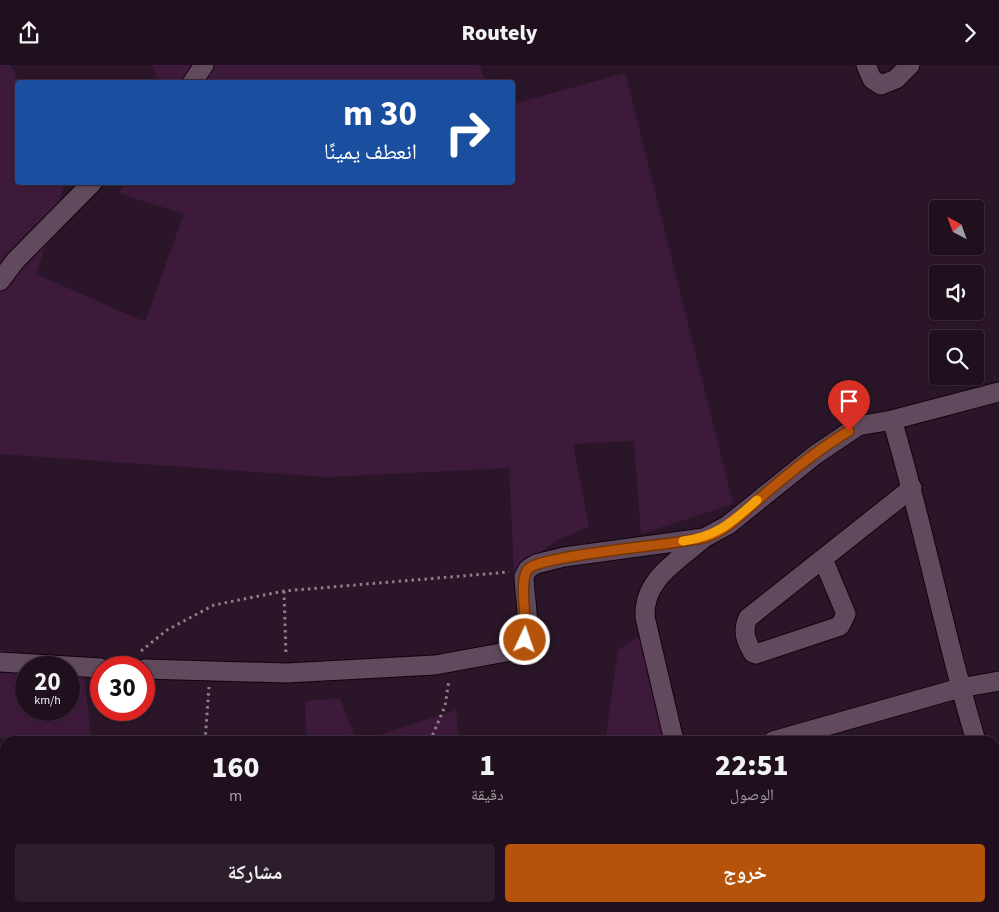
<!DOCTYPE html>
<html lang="ar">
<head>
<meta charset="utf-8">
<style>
	:root { --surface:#20101e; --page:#2d1e2b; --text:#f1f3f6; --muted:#a29da4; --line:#3d303c; --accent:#b45309 }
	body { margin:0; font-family:"Source Sans 3","Noto Naskh Arabic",sans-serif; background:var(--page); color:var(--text); direction:rtl; height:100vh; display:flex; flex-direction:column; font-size:19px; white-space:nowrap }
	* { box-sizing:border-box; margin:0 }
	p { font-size:16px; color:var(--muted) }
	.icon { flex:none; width:28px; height:28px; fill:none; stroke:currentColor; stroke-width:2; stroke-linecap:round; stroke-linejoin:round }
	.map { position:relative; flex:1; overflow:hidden; direction:ltr }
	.drawer { position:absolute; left:0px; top:671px; width:1000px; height:176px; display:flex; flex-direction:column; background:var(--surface); border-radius:15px 15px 0 0; box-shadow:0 1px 4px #0004,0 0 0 1px var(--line); direction:rtl }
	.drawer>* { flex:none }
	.banner { position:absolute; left:15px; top:15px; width:500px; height:105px; border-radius:5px; box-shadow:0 1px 4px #0004,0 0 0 1px var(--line); direction:rtl; background:#1a4fa0; color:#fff; overflow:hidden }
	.needle { width:32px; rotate:319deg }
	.buttons { position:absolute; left:929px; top:135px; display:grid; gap:10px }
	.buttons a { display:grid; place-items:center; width:55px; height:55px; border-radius:5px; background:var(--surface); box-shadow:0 1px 4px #0004,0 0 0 1px var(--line); font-size:25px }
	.speed { position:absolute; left:15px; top:591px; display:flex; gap:10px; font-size:25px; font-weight:700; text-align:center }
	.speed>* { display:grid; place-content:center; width:65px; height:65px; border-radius:50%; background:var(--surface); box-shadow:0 1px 4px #0004,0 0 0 1px var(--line); line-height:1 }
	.speed small { font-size:12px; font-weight:400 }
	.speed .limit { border:8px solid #d22; background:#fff; color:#111 }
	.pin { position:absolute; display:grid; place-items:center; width:42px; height:42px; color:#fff; margin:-51px -21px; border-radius:50% 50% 50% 0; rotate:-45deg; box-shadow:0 0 5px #0007 }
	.pin .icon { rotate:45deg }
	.me { position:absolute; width:55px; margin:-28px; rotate:3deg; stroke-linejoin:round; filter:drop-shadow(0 0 4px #0008) }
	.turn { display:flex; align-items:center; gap:18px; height:105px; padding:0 15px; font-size:22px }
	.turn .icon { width:65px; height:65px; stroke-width:2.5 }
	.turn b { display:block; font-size:35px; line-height:42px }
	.eta { display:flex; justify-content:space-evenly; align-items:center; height:85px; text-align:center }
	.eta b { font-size:30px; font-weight:800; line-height:35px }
	.button { display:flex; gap:10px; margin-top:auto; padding:10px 15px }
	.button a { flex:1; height:58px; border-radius:5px; background:var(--accent); color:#fff; font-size:20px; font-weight:800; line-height:58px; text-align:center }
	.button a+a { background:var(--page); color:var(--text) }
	header { display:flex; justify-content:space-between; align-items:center; height:65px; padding:0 15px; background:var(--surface); font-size:22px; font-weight:800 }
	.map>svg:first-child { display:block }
</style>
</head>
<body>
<header><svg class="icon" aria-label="forward" viewBox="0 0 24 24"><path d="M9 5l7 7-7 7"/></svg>Routely<svg class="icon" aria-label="share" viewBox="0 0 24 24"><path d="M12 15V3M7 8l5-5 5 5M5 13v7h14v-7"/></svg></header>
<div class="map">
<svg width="999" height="847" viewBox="0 0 999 847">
	<rect width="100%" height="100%" fill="#2a1628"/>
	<g fill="#3e1a3a" fill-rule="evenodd">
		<polygon points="0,0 11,0 19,17 18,18 18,118 65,118 36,209 145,257 184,149 118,128 127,118 512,118 513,39 625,8 733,439 641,469 634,376 573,379 589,462 559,474 514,506 509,403 326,412 0,389"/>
		<polygon points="152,0 479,0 486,17 159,17"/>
		<polygon points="649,564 667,676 505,676 606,670 618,585"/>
		<path d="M0 585 82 596 91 670 0 673ZM26 602H69V645H26Z"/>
		<polygon points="340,633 356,676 307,676 305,636"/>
		<polygon points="456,645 459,676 361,676"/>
		<polygon points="0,732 5,732 5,842 695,842 696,847 0,847"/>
	</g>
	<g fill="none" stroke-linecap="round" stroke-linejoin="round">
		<defs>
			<g id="street">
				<polyline points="866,0 872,14 881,20 896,14 910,0"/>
				<polyline points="192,18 204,0"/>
				<polyline points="0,216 15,196 92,118"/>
				<path d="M892 355C924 461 944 570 976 676"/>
				<path d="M823 494 846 549 840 561 756 589 753 588C746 576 742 567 748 553L912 423"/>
				<polyline points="0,597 101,603"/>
				<path d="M144 604 287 608 435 600 506 587C513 585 522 581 525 574 531 560 524 528 524 511L528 504 536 499 564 492 704 473 728 460 815 390 858 361 892 355 999 327"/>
				<path d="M674 676 645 552C643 514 678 496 704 473"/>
				<polyline points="773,676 960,623 999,616"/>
				<polyline points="995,741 999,755"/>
				<polyline points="713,842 714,847"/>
				<polyline points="875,842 876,847"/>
			</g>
		</defs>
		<use href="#street" stroke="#120310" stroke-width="21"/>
		<g stroke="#8e7d8c" stroke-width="3" stroke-dasharray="2.5 4" stroke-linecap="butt">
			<polyline points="284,526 286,591"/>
			<polyline points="141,586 167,565 214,540 284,526 509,507"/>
			<polyline points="205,676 209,622"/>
			<polyline points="430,676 445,641 449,615"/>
			<polyline points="0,820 5,818"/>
			<polyline points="330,847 333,842"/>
		</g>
		<use href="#street" stroke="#614a5d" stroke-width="19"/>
	</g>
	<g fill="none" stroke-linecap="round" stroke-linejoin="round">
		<defs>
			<path id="route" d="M525 575C528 559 518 515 528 504 541 490 674 480 703 473 727 467 748 443 767 427 793 405 820 383 849 366"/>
		</defs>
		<use href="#route" stroke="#753606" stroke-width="12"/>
		<use href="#route" stroke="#b45309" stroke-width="9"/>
		<path stroke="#f59e0b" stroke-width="9" d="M683 476C718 471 732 457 757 435"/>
	</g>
</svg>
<div class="buttons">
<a><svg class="needle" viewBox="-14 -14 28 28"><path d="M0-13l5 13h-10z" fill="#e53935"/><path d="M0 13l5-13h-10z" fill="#a29da4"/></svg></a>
<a><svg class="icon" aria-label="sound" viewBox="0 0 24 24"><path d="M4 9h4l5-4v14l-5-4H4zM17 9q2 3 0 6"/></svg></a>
<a><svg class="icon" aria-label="search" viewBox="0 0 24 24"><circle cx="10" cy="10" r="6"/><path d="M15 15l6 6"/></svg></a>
</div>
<div class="speed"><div>20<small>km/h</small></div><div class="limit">30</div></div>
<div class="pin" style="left:849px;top:366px;background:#d93025"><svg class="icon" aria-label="arrive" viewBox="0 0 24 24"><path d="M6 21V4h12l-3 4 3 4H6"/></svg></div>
<svg class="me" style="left:525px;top:575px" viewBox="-20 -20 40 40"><circle r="17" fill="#b45309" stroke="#fff" stroke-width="3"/><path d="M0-11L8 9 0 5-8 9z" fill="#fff"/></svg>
<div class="banner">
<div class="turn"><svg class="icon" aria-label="right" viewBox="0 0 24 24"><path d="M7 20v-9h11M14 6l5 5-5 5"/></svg><div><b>30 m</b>انعطف يمينًا</div></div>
</div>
<section class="drawer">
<div class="eta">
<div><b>22:51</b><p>الوصول</p></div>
<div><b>1</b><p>دقيقة</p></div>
<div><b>160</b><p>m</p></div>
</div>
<div class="button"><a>خروج</a><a>مشاركة</a></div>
</section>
</div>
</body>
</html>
